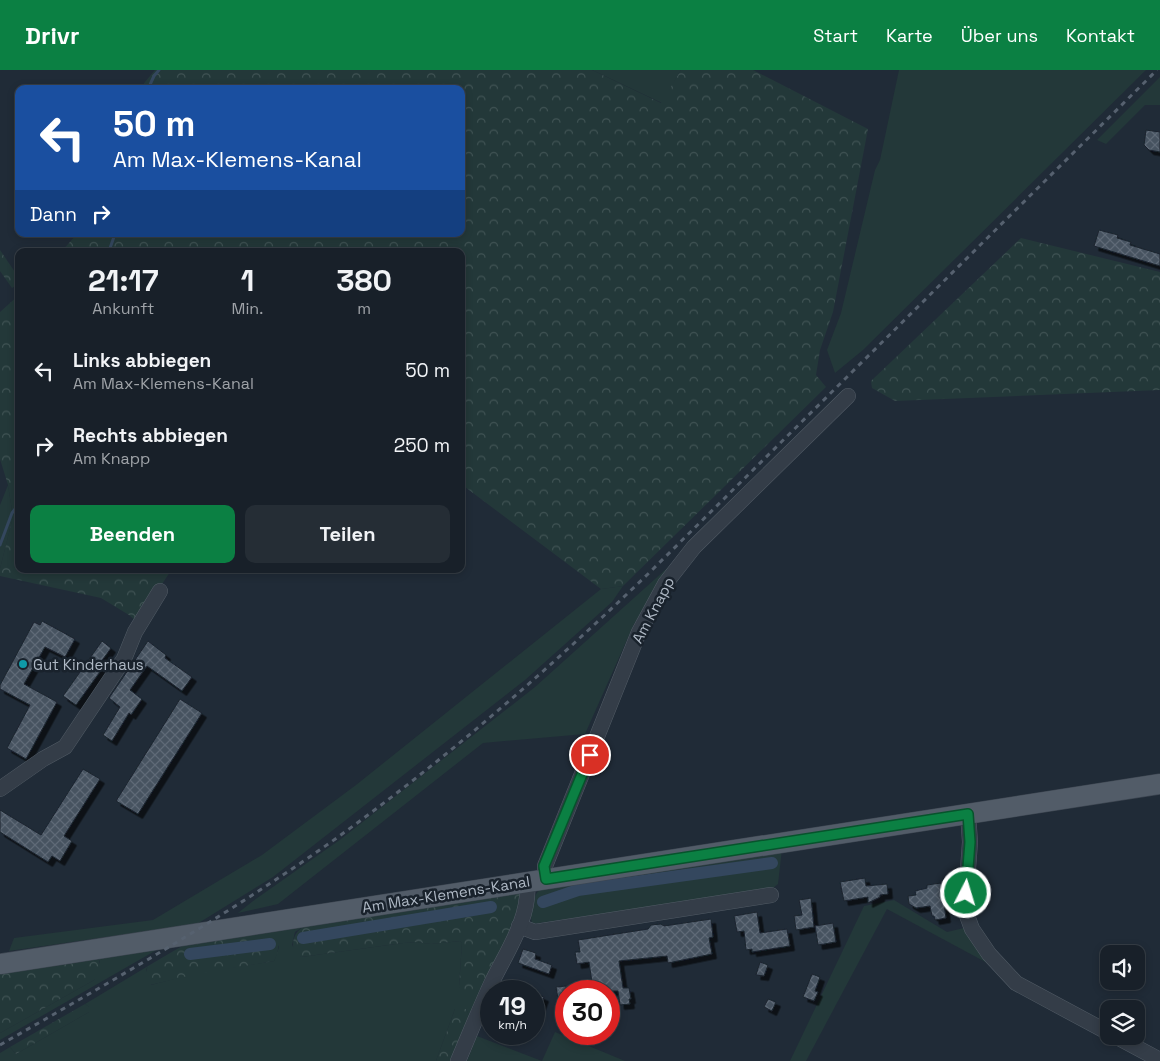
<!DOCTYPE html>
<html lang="de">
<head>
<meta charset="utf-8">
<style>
	:root { --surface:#182029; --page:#252d35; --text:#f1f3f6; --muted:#9fa3a8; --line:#363e46; --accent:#0b8043 }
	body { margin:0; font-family:"Space Grotesk",sans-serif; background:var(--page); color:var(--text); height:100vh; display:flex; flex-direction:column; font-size:19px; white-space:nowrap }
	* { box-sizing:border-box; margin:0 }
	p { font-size:16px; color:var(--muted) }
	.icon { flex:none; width:28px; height:28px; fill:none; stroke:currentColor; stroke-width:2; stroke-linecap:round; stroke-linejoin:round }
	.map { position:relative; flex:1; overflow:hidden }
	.details { position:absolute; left:15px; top:178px; width:450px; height:325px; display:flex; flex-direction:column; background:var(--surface); border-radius:10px; box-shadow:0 2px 8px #0003,0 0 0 1px var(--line) }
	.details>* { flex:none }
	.top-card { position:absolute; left:15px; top:15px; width:450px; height:152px; border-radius:10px; box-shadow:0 2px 8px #0003,0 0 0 1px var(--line); background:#1a4fa0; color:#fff; overflow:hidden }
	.fabs { position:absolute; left:1100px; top:875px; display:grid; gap:10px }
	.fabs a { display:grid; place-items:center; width:45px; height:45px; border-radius:10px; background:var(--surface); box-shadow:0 2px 8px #0003,0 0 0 1px var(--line); font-size:25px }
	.speed { position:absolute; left:480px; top:910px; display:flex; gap:10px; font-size:25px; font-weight:700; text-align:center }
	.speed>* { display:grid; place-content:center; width:65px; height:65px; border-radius:50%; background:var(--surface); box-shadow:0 2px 8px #0003,0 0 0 1px var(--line); line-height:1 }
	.speed small { font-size:12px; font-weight:400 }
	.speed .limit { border:8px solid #d22; background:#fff; color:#111 }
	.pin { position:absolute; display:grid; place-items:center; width:42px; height:42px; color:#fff; margin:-21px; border:2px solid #fff; border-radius:50%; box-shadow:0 1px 5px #0007 }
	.me { position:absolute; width:55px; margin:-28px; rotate:5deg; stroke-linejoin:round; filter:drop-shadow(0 0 4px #0008) }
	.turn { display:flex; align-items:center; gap:18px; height:105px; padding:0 15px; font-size:22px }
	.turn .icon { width:65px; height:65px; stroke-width:2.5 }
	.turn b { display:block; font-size:35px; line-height:42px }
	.then { display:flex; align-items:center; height:48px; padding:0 15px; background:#0003; gap:10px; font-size:19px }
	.eta { display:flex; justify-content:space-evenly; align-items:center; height:85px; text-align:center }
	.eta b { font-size:30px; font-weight:700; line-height:35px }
	.action { display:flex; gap:10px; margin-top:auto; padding:10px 15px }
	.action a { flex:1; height:58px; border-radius:10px; background:var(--accent); color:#fff; font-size:20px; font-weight:700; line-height:58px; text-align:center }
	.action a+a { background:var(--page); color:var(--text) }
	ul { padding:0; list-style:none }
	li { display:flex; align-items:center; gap:15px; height:75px; padding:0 15px }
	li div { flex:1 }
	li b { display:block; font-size:19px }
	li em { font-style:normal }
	header { display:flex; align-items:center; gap:30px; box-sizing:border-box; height:70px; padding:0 25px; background:var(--accent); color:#fff }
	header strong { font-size:24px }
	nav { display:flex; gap:28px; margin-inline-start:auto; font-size:18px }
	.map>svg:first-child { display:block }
</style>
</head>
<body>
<header>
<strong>Drivr</strong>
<nav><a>Start</a><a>Karte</a><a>Über uns</a><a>Kontakt</a></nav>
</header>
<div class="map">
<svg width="1160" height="991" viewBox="0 0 1160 991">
	<defs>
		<pattern id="forest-crowns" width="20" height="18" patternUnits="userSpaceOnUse" patternTransform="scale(1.25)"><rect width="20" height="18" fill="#233839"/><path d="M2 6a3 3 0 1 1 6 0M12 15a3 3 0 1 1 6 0" fill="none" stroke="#405354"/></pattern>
		<pattern id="building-cross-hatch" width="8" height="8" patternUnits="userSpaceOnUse" patternTransform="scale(1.25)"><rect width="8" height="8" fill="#465261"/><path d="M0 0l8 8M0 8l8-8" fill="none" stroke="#5e6976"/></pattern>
		<filter id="shadow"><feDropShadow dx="4.5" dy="4.5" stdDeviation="0" flood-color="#0009"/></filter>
	</defs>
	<rect width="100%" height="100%" fill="#202b37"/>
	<g fill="#233839">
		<polygon points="592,0 681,0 662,33"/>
		<polygon points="899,0 1146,0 863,280 835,303 827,280 841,243 875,100 880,90"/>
		<polygon points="1160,7 1160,35 1145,35 1106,74 1097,70"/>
		<polygon points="8,415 13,447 0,499 0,435"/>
		<polygon points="675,491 634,554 585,664 483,673 278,834 238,843 253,831 341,769 535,617"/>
		<polygon points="623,516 612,532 525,610 273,807 197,854 9,881 14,868 153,850 262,785 356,715 601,519"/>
		<path d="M782 779 778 814 772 819 532 854C529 837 531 830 542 816Z"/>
		<polygon points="894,830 947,862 964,858 991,895 887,839 806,991 790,991 864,836"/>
		<polygon points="306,855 295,862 292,875 301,887 403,873 417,872 431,874 460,871 462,873 459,917 483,918 469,945 466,939 455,939 436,991 0,991 0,983 10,977 16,984 89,942 89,937 85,934 148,896 146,900 151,915 192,904 274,891 279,877 270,861"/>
		<polygon points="160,878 0,970 0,963 94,910 100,892 98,888"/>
		<polygon points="555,962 625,991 542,991"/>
		<polygon points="477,966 542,991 467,991"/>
	</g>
	<g fill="url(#forest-crowns)">
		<polygon points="155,0 592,0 661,33 681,0 753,0 868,59 833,242 820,280 816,305 826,317 623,516 601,519 461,414 461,181 62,181 77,164 461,164 461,19 141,19 145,12"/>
		<polygon points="1021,168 1160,202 1160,320 895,331 872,318 871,311"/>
		<polygon points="0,180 19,208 19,213 12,218 0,201"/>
		<polygon points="19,225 19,499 172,499 162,514 162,524 144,558 129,545 101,528 0,506 0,499 13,447 8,415 0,389 0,242"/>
		<path d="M513 820 521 824 519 842 483 918 478 922H466L459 917 462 873 460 871 431 874 417 872 403 873 301 887 294 882C291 870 295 861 306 855Z"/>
		<path d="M270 861C282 868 279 881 274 891L192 905 150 915C145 909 145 903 148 896L194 869Z"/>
		<path d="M98 888C102 896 100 903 94 910L0 963V902Z"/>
		<polygon points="85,934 89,937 89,942 16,984 10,977"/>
		<polygon points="455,939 466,939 469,945 452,991 436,991"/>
	</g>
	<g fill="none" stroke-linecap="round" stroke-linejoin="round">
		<g stroke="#34475e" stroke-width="3">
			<polyline points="148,19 154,6 159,0"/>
			<polyline points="109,181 115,164"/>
			<polyline points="0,475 12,443 19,434"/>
		</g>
		<g stroke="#34475e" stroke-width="12">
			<polyline points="543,832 578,820 772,793"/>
			<polyline points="303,868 491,837"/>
			<polyline points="190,884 270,874"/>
		</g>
	</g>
	<g fill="url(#building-cross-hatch)" stroke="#1b242e" filter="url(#shadow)">
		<polygon points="1146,60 1160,62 1160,82 1149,80 1144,75"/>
		<polygon points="1099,160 1118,165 1117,168 1131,172 1130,175 1160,184 1160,196 1094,176"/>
		<polygon points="42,551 75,569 65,587 45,577 24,614 57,632 26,689 7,678 30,635 0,619 0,615 34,552 40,555"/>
		<polygon points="102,571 111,578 101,592 105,595 76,635 63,626"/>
		<polygon points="148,571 166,585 165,588 192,607 182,621 147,596 130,620 142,629 131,645 129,643 112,671 103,665 120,637 109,628"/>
		<polygon points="180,629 202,643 138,744 116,731"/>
		<polygon points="83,699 100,709 64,766 72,771 60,791 52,786 48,792 0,762 0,740 41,765"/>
		<polygon points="865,808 866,816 887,814 888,824 880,825 880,827 868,833 868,827 844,831 840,812"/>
		<polygon points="941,813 946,848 935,850 934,846 932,846 930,836 916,838 909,834 908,826 916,825 915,821 927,818 927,815"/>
		<polygon points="811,828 814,857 796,860 794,846 802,845 799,830"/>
		<polygon points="757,842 760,863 787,859 790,876 752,882 752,879 746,880 744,861 737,862 734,846"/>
		<polygon points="711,849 713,867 709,868 712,884 668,893 667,886 619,891 623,918 629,918 631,929 629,929 630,934 620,935 618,921 573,921 572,915 592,913 589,892 577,894 575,882 580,882 578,870 648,859 651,855 661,854 664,856"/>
		<polygon points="833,853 836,872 818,875 815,856"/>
		<polygon points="523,879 536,883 535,889 552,895 549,904 518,893"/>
		<polygon points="760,892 768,895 764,906 756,905"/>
		<polygon points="812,904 820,907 815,921 818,922 814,931 803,927"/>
		<polygon points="566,916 566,947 561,947 556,917"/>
		<polygon points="534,923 544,927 535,952 534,951"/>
		<polygon points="768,929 776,932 772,941 764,937"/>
	</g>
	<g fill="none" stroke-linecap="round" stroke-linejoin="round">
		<defs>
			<g id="minor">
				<polyline points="0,719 43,689 65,677 124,589 135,562 160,521"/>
				<polyline points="968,744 970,772 965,840 972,859 989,884 1016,913 1109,963"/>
				<polyline points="545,809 545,796 639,562 665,514 694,477 848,326"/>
				<polyline points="519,856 535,862 771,825"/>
				<polyline points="1115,966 1160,990"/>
				<path d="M458 991C469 965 480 938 492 912 507 881 531 847 527 811"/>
			</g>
			<polyline id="major" points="0,894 1160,714"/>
		</defs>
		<use href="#minor" stroke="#515b65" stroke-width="16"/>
		<use href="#major" stroke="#3d4651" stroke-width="21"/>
		<use href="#minor" stroke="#343d48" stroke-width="15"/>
		<use href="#major" stroke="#525c68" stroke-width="20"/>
		<path stroke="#56616f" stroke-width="3" stroke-dasharray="5 5" stroke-linecap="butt" d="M0 975C112 911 225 847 331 772 444 691 548 600 649 503L1157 0"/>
	</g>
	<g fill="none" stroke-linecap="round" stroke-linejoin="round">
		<defs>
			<polyline id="route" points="590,685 544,796 546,809 968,744 970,772 966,823"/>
		</defs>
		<use href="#route" stroke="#07532c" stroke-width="12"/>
		<use href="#route" stroke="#0b8043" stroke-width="9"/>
	</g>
	<circle fill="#0f9aa8" stroke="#19222c" stroke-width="2" cx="23" cy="594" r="5"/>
	<g text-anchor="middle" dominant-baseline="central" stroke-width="5" stroke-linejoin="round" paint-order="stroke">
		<g font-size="15" fill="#aeb8c4" stroke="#19222c">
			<text transform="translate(653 540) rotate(-62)">Am Knapp</text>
			<text transform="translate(446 824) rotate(-9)">Am Max-Klemens-Kanal</text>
		</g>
		<g font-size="15" fill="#aeb8c4" stroke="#19222c" text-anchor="start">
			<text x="33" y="594">Gut Kinderhaus</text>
		</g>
	</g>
</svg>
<div class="fabs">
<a><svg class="icon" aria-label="sound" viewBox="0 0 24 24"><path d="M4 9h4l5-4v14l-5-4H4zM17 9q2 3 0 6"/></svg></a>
<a><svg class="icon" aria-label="layers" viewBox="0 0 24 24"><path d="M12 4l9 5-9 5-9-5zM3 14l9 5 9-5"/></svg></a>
</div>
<div class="speed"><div>19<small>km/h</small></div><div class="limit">30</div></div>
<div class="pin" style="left:590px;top:685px;background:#d93025"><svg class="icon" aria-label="arrive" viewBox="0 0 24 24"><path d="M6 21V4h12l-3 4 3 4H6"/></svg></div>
<svg class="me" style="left:966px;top:823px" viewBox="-20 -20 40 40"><circle r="17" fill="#0b8043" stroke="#fff" stroke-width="3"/><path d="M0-11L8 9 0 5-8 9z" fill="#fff"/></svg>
<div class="top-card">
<div class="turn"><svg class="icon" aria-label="left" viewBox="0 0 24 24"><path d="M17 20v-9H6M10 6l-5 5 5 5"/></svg><div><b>50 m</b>Am Max-Klemens-Kanal</div></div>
<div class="then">Dann<svg class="icon" aria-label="right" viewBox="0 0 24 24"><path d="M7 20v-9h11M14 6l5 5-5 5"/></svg></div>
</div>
<section class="details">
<div class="eta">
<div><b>21:17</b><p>Ankunft</p></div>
<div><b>1</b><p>Min.</p></div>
<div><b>380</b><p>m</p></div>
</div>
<ul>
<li><svg class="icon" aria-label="left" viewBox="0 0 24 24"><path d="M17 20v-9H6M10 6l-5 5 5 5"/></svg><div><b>Links abbiegen</b><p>Am Max-Klemens-Kanal</p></div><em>50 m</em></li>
<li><svg class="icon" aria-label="right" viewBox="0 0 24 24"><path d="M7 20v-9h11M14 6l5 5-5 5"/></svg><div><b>Rechts abbiegen</b><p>Am Knapp</p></div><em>250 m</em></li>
</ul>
<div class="action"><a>Beenden</a><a>Teilen</a></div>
</section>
</div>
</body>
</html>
